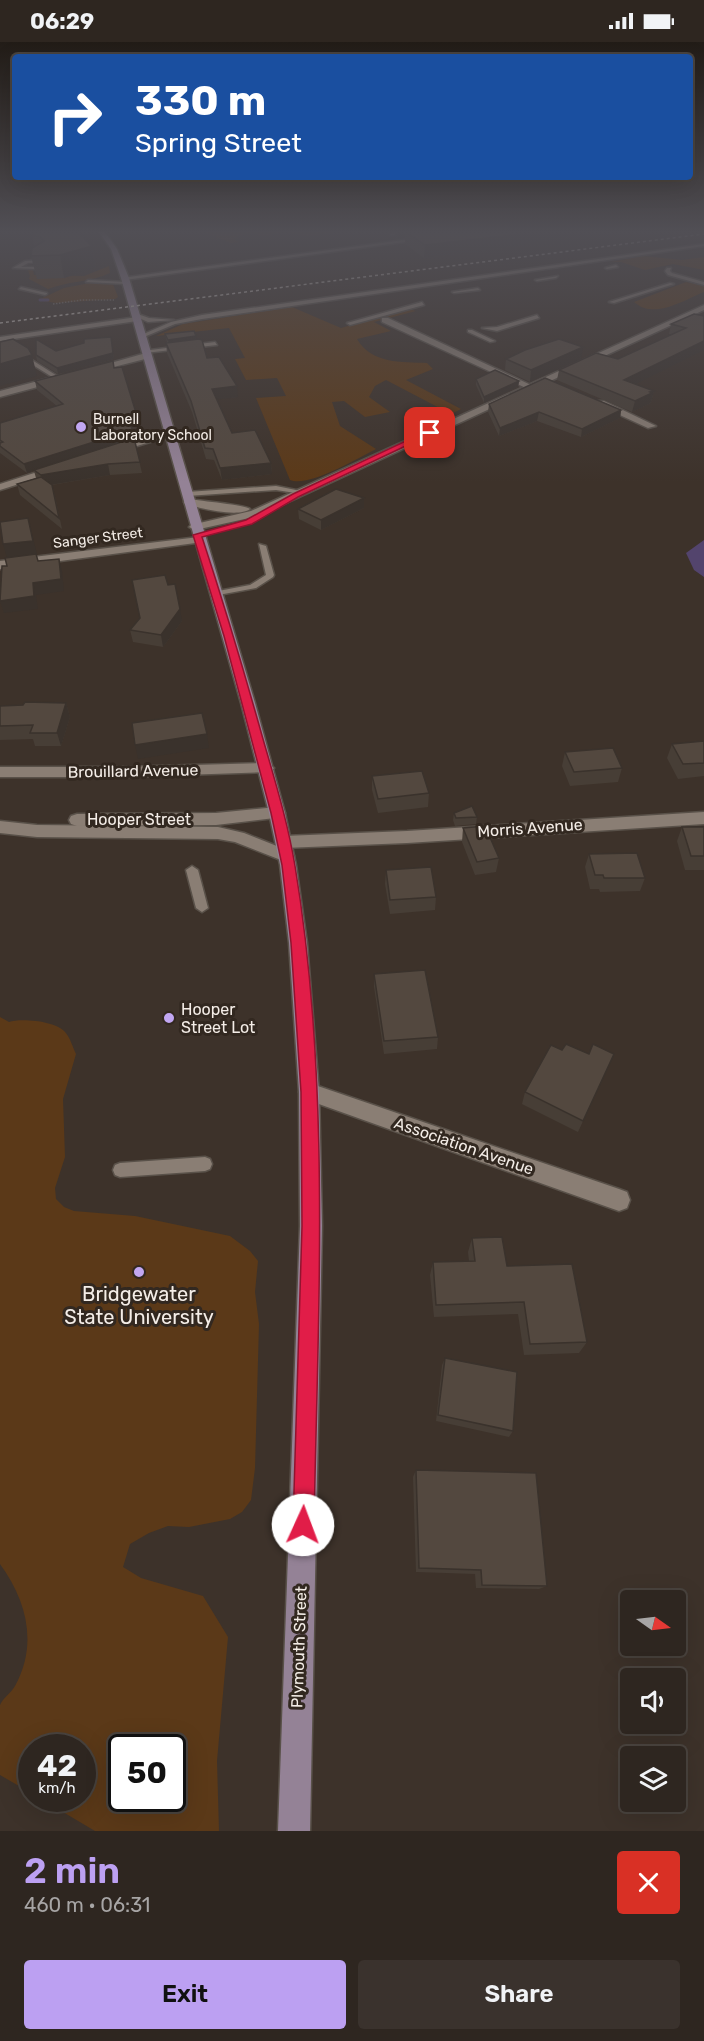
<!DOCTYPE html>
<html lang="en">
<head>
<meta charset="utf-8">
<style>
	:root { --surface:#2e2620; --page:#3a322d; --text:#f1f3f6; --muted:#a7a5a5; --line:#49433e; --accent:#bca0f2 }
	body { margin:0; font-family:Rubik,sans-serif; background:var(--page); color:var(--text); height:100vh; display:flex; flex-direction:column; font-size:22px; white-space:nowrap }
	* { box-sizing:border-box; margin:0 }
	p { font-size:20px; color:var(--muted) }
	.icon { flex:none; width:33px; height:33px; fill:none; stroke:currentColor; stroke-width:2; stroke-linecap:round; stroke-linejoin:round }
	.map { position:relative; height:1789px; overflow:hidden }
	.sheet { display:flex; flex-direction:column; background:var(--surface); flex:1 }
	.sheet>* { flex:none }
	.hud { position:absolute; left:12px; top:12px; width:681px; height:126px; border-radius:6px; box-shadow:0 6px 24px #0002,0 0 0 2px var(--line); background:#1a4fa0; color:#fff; overflow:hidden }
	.needle { width:39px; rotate:104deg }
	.tools { position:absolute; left:620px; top:1548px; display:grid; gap:12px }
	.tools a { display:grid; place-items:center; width:66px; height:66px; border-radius:6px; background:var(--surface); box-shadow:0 6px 24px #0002,0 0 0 2px var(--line); font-size:30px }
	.speed { position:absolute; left:18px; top:1692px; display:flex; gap:12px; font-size:30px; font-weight:700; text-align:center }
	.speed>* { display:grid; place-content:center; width:78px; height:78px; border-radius:50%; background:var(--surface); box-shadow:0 6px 24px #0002,0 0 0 2px var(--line); line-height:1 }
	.speed small { font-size:15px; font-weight:400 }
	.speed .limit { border:3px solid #111; border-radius:9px; background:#fff; color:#111 }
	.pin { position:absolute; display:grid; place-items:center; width:51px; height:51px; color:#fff; margin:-26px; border-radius:12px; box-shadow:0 3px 9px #0006 }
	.me { position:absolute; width:66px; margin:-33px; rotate:2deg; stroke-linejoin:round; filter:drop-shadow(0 0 4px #0008) }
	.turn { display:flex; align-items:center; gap:21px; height:126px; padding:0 24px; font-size:27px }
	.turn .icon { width:78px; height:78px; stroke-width:2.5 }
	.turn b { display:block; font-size:42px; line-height:51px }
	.round { display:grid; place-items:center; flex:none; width:63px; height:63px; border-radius:6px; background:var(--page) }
	.headline { display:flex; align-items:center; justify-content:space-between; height:102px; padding:0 24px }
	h1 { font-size:36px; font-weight:600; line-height:45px; color:var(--accent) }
	.action { display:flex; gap:12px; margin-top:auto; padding:12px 24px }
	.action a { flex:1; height:69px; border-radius:6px; background:var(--accent); color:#111; font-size:24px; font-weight:600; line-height:69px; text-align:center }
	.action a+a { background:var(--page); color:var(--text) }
	.status { display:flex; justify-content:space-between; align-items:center; height:42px; padding:0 30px; background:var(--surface); direction:ltr }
	.status svg { height:16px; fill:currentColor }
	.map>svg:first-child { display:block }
</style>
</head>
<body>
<div class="status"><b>06:29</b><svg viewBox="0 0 49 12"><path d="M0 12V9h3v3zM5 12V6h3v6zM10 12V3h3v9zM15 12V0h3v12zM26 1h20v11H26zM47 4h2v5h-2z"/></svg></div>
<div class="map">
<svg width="704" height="1789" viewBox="0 0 704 1789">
	<rect width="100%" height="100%" fill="#3d322a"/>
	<g fill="#5b3918" fill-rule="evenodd">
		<polygon points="204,190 336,190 308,194 283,190 264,194 251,191 232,196 239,200 231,201"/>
		<polygon points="643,214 682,218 704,215 704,228 673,222 645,228 621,220 611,220"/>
		<path d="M109 224 110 231C91 240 68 239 48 247L29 237 30 234 28 228H33L34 233 84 234Z"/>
		<polygon points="95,240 113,242 118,255 115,257 56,261 38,258 64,246"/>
		<path d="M686 240 704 244V250C684 258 654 278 634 260Z"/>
		<path d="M292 265 341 286 409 267 416 269 374 280 391 289 357 297C372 322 401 320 427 321L433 327 406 338 461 367 451 372 386 338 375 344 369 355 390 370 365 375 344 359 332 360 340 384 376 407C358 416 308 446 290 438L256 356 286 354 277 336 246 338 235 317 245 316 229 286 156 294 183 282Z"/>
		<path d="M0 975 9 980C21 976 56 979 65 990 70 995 73 1006 76 1012L63 1057 65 1115 55 1146 56 1157 64 1165 74 1169 135 1174 230 1194 250 1209 258 1219 255 1250 259 1282 255 1426 251 1458 242 1470 230 1477 189 1485 168 1484 149 1491 130 1502 123 1525 141 1536 203 1554 228 1595 217 1719 219 1789H95L41 1757 82 1756V1706H32L31 1751 0 1733C0 1719 0 1673 0 1663 3 1656 11 1651 15 1644 38 1602 27 1559 0 1522ZM122 1706H172V1756H122Z"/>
	</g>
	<polygon fill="#53446d" points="704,498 704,535 694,528 686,511"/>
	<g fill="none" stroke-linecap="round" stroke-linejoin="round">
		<polyline stroke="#53446d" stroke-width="3" points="40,258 48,258"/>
		<defs>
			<g id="service">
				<polygon points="398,190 405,190 392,193 390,192"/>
				<polygon points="704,202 704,204 202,277 175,282 144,295 139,294 171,280 202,273"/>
				<path d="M42 218 47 222 34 227 13 226 25 219ZM41 220 42 222 33 225H21L28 221Z"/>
				<polygon points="616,223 618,225 607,227 605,226"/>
				<polygon points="667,226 671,226 670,229 672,231 704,240 704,243 668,233 665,229"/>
				<polygon points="558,234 556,236 537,239 535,238"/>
				<polygon points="88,238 126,240 128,241 126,242 86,240"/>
				<polygon points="670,241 674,242 614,261 609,260"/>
				<polygon points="21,245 47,251 47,252 45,253 19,247"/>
				<polygon points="478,246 480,248 454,251 452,250"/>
				<polygon points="422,260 424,263 350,283 347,281"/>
				<polygon points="135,271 149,276 174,278 148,280 139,276 137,279 0,299 0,295 137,275 132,273"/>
				<polygon points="537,273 539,276 497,289 482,286 497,285"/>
				<polygon points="468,288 472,288 495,299 490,300 468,290"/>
				<polygon points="215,300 217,303 145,311 142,309"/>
				<polygon points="20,313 24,313 62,337 57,338 20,315"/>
				<polygon points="276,444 306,450 302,452 276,448 187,454 183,452 187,450"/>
				<polygon points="259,502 266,504 274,533 273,535 256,546 213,554 213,550 250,543 266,533"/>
				<polygon points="192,824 198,828 208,866 202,870 196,866 186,828"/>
				<polygon points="205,1115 210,1117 212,1122 210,1127 205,1129 120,1135 115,1133 113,1128 115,1123 120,1121"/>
			</g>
			<g id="minor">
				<polygon points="463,190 478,190 125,238 121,236"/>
				<polygon points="382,276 388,276 533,344 526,346 382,280"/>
				<polygon points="146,311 150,314 149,316 90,331 86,328"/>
				<polygon points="61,333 64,334 64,338 0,355 0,349"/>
				<polygon points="598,359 604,359 656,384 648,386 598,363"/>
				<polygon points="170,388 173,389 173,393 114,411 109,408"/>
				<polygon points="59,423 64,426 63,428 0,448 0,442"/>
				<polygon points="199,495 205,498 203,500 0,527 0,519"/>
				<polygon points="266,721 274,726 271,730 123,735 0,735 0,725 123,725"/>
				<polygon points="277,765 283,767 285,771 283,775 216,783 77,784 71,782 69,778 71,774 77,772 216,771"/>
				<polygon points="704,770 704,782 407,801 284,806 278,804 276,800 278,796 284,794 407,789"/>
				<polygon points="0,779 37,783 218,785 244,791 292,810 294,814 292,818 286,820 235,800 218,797 37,795 0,791"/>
				<polygon points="309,1041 619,1147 627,1150 630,1158 627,1166 619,1169 302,1056 299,1050 302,1044"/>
			</g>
			<g id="tertiary">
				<polygon points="704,263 704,268 258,474 195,488 189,485 191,483 251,469"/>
				<path d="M189 457C200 459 246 463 250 467 238 476 200 466 185 462L184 460Z"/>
			</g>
			<polygon id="secondary" points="99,190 105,190 117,207 129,236 255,661 285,771 296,823 307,901 319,1050 322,1184 310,1789 278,1789 300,1184 299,1050 289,901 280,823 269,771 241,661 121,236 111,207"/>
		</defs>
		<use href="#service" stroke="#595149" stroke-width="3"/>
		<use href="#minor" stroke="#595149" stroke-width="3"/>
		<use href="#tertiary" stroke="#595149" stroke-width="3"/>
		<use href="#secondary" stroke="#595149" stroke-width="3"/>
		<polyline stroke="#776d66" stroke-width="1.5" stroke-dasharray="1.5 1.5" stroke-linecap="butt" points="53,262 82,258 114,258"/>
		<use href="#service" fill="#8a7e74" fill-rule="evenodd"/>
		<use href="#minor" fill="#8a7e74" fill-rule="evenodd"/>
		<use href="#tertiary" fill="#8a7e74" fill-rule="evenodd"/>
		<use href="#secondary" fill="#948296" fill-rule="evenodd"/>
		<polyline stroke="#c4bcb5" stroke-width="1.5" stroke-dasharray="3 3" stroke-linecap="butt" points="0,281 704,192"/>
	</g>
	<g fill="#473e36">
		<polygon points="395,190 609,190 523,201 523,203 512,205 424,216 405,202 405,195 397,197 395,195"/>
		<polygon points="614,190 630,190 623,194"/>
		<polygon points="32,191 92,204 96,226 64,236 37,237 31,214 34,205"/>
		<polygon points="704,274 635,342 654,349 651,360 649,362 632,370 557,338 559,328 618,317 672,293 669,292 671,282"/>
		<polygon points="165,292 197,297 207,316 238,355 217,357 232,391 271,421 272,432 222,438 214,418 206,417 192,370 167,311 166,301 167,300"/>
		<polygon points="112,301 114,317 58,332 37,319 36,313 56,309"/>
		<polygon points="506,317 581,317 530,340 505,328"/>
		<polygon points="113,319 114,326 137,374 138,383 131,384 142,431 110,433 52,443 55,454 62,487 20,453 17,442 36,436 34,429 27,431 0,411 0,381 57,364 37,348 35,339"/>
		<polygon points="476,337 519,339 518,345 484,361 476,343"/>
		<polygon points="489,362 621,368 620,376 581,395 537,379 499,394 488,370"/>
		<polygon points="364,466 321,488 299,477 298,467"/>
		<polygon points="168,543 182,579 163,605 133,600 130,588"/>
		<polygon points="66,661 70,675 61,704 35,704 33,697 0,698 0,664"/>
		<polygon points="704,699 704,734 678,737 667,716 672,702"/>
		<polygon points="565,710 622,726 618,740 570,744 562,724"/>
		<polygon points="372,734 429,751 428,765 378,771 372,748"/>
		<polygon points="454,771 477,775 476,782 455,784 453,778"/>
		<polygon points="682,785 704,785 704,828 685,828 677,799"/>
		<polygon points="463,786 499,816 496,830 475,833 462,800"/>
		<polygon points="589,812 645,836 640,849 600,850 599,847 590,847 585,825"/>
		<polygon points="386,828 436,855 435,868 390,872 385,842"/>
		<polygon points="374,932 438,995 437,1007 384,1012 374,945"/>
		<polygon points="562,1008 589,1012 614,1012 578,1090 522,1062 525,1050"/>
		<polygon points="472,1196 507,1224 587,1300 579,1311 524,1313 518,1272 434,1275 430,1233 433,1220 469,1219 468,1210"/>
		<polygon points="445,1316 513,1389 509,1395 436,1379 442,1323"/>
		<polygon points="416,1428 547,1544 539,1547 476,1546 475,1532 416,1530 413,1435"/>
	</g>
	<g fill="#3a322c">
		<polygon points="398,190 449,190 406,190 405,195 397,197"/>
		<polygon points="522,190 609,190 523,201 523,203 512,205 424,216 425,203"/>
		<polygon points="624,190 630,190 623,194"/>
		<polygon points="92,204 96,226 64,236 60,213"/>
		<polygon points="196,294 197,300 169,303 168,298"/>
		<polygon points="111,295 114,317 58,332 57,326"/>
		<polygon points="704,299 704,308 622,349 624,338"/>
		<polygon points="583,305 581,317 530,340 531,328"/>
		<polygon points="32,313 37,334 0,344 0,322"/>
		<polygon points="519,339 518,345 484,361 484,355"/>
		<polygon points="237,344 238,355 214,358 212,347"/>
		<polygon points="654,349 651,360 649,362 632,370 635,359"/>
		<polygon points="621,368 620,376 581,395 582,387"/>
		<polygon points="539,370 537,379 499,394 500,386"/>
		<polygon points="137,374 138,383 131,384 129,375"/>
		<polygon points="132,388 134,397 27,431 24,422"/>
		<polygon points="271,421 272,432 222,438 220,426"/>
		<polygon points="108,422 110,433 44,444 41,433"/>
		<polygon points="364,456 364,466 321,488 321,478"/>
		<polygon points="28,476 37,512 7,516 3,502"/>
		<polygon points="59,517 62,529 64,549 36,553 38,567 4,571 0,559 33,541"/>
		<polygon points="180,567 182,579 163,605 161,593"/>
		<polygon points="66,661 70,675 61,704 57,691"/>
		<polygon points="207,692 209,706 138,717 135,703"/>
	</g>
	<g fill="#53483f" stroke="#3a322c" stroke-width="1.5">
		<polygon points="42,190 77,190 92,204 60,213 31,214 32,206 44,199 39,194 32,194 32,191"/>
		<polygon points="406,190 525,190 513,193 425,203"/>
		<polygon points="694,272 704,274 704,299 624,338 654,349 650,350 652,351 635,359 559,328 596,311 618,317 686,286 671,282"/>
		<polygon points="194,289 196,294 168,298 165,292"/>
		<polygon points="111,295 113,311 57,326 36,313 36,297 56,309 84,301 84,297"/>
		<polygon points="13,297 28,306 32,313 0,322 0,300"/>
		<polygon points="199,297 202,298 207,316 219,315 237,344 212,347 232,391 255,388 271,421 220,426 213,407 205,406 191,359 166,301"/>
		<polygon points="559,297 583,305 531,328 506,317 525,308"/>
		<polygon points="113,319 114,326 122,325 137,374 129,375 132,388 24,422 0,404 0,401 3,400 0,398 0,381 63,362 35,339"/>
		<polygon points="495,328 519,339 484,355 476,337"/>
		<polygon points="545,336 621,368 582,387 539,370 500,386 489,362"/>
		<polygon points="134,396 140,420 108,422 41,433 34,428"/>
		<polygon points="41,435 52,443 59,476 17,442"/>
		<polygon points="336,447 364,456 321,478 298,467"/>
		<polygon points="28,476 33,499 3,502 0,480"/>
		<polygon points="36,512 38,519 59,517 61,537 33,541 34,554 0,559 2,524 7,524 5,516"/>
		<polygon points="165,533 168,543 175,542 180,567 161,593 130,588 140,576 132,538"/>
		<polygon points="25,660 66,661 57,691 30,691 33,683 0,684 0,664 23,663"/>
		<polygon points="202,671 207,692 135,703 132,681"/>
		<polygon points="704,699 704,721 683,722 672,702"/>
		<polygon points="613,706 622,726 574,730 565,710"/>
		<polygon points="422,729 429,751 378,757 372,734"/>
		<polygon points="472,764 477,775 456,776 454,771"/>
		<polygon points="485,784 499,816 477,820 463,786"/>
		<polygon points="682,785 704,785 704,814 691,814"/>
		<polygon points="637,811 645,836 604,836 603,833 595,833 589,812"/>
		<polygon points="431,825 436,855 390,858 386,828"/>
		<polygon points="425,928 438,995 384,999 374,932"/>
		<polygon points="566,1002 589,1012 593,1002 614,1012 583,1079 525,1050 551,1003 562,1008"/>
		<polygon points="502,1195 507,1224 572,1222 587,1300 530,1302 524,1260 436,1263 433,1220 475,1219 472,1196"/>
		<polygon points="445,1316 517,1330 513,1389 438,1373"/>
		<polygon points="416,1428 536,1431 547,1544 482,1543 481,1528 419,1526"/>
	</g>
	<linearGradient id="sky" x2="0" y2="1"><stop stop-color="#221c17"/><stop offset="0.43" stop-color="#514f55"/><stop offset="1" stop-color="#514f55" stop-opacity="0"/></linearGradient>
	<rect width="704" height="440" fill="url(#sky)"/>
	<path fill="#e11d48" stroke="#92132f" stroke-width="1.5" d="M427 389 433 391 298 455 252 482 202 495C224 562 244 629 263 697 275 739 288 781 295 824 331 1041 318 1264 314 1483L311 1490 303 1493 296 1490 293 1483 302 1184 301 1050 291 901 282 823 271 771 224 594 193 493 246 478 293 452Z"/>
	<g fill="#c2a7f2" stroke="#322820" stroke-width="2">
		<circle cx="81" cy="385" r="6"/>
		<circle cx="169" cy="976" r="6"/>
		<circle cx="139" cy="1230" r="6"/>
	</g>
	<g text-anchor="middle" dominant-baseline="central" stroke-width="6" stroke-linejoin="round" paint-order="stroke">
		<g font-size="14" fill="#f4ede7" stroke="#322820" text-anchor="start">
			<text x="93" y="377">Burnell<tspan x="93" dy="16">Laboratory School</tspan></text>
		</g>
		<g font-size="14" fill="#f4ede7" stroke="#322820">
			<text transform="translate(98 496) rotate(-7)">Sanger Street</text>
		</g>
		<g font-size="16" fill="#f4ede7" stroke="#322820">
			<text transform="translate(133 729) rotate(-1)">Brouillard Avenue</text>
			<text x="139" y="777">Hooper Street</text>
			<text transform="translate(530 786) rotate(-4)">Morris Avenue</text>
			<text transform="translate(464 1104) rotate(19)">Association Avenue</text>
			<text transform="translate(299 1605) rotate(-88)">Plymouth Street</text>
		</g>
		<g font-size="16" fill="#f4ede7" stroke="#322820" text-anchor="start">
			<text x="181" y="967">Hooper<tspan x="181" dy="18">Street Lot</tspan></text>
		</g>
		<g font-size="20" fill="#f4ede7" stroke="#322820">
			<text x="139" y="1252">Bridgewater<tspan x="139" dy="23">State University</tspan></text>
		</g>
	</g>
</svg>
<div class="tools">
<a><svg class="needle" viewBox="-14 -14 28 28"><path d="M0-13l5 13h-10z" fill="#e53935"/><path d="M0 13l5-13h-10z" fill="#a7a5a5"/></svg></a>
<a><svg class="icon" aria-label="sound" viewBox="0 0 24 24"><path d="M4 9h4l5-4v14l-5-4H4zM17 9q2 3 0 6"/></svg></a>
<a><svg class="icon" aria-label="layers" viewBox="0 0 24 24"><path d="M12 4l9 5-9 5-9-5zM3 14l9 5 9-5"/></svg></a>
</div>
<div class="speed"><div>42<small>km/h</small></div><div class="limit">50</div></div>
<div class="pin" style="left:430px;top:391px;background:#d93025"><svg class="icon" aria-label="arrive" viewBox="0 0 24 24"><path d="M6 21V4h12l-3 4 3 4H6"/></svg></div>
<svg class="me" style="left:303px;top:1483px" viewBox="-20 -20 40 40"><circle r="19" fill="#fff"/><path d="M0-13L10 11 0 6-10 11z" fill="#e11d48"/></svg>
<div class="hud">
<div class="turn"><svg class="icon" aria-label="right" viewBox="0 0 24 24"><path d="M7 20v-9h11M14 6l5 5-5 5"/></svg><div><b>330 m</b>Spring Street</div></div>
</div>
</div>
<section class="sheet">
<div class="headline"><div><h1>2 min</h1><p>460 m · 06:31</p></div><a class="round" style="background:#d93025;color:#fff"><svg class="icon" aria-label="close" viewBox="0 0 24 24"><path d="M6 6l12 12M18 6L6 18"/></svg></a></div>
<div class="action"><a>Exit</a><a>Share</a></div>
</section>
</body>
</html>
